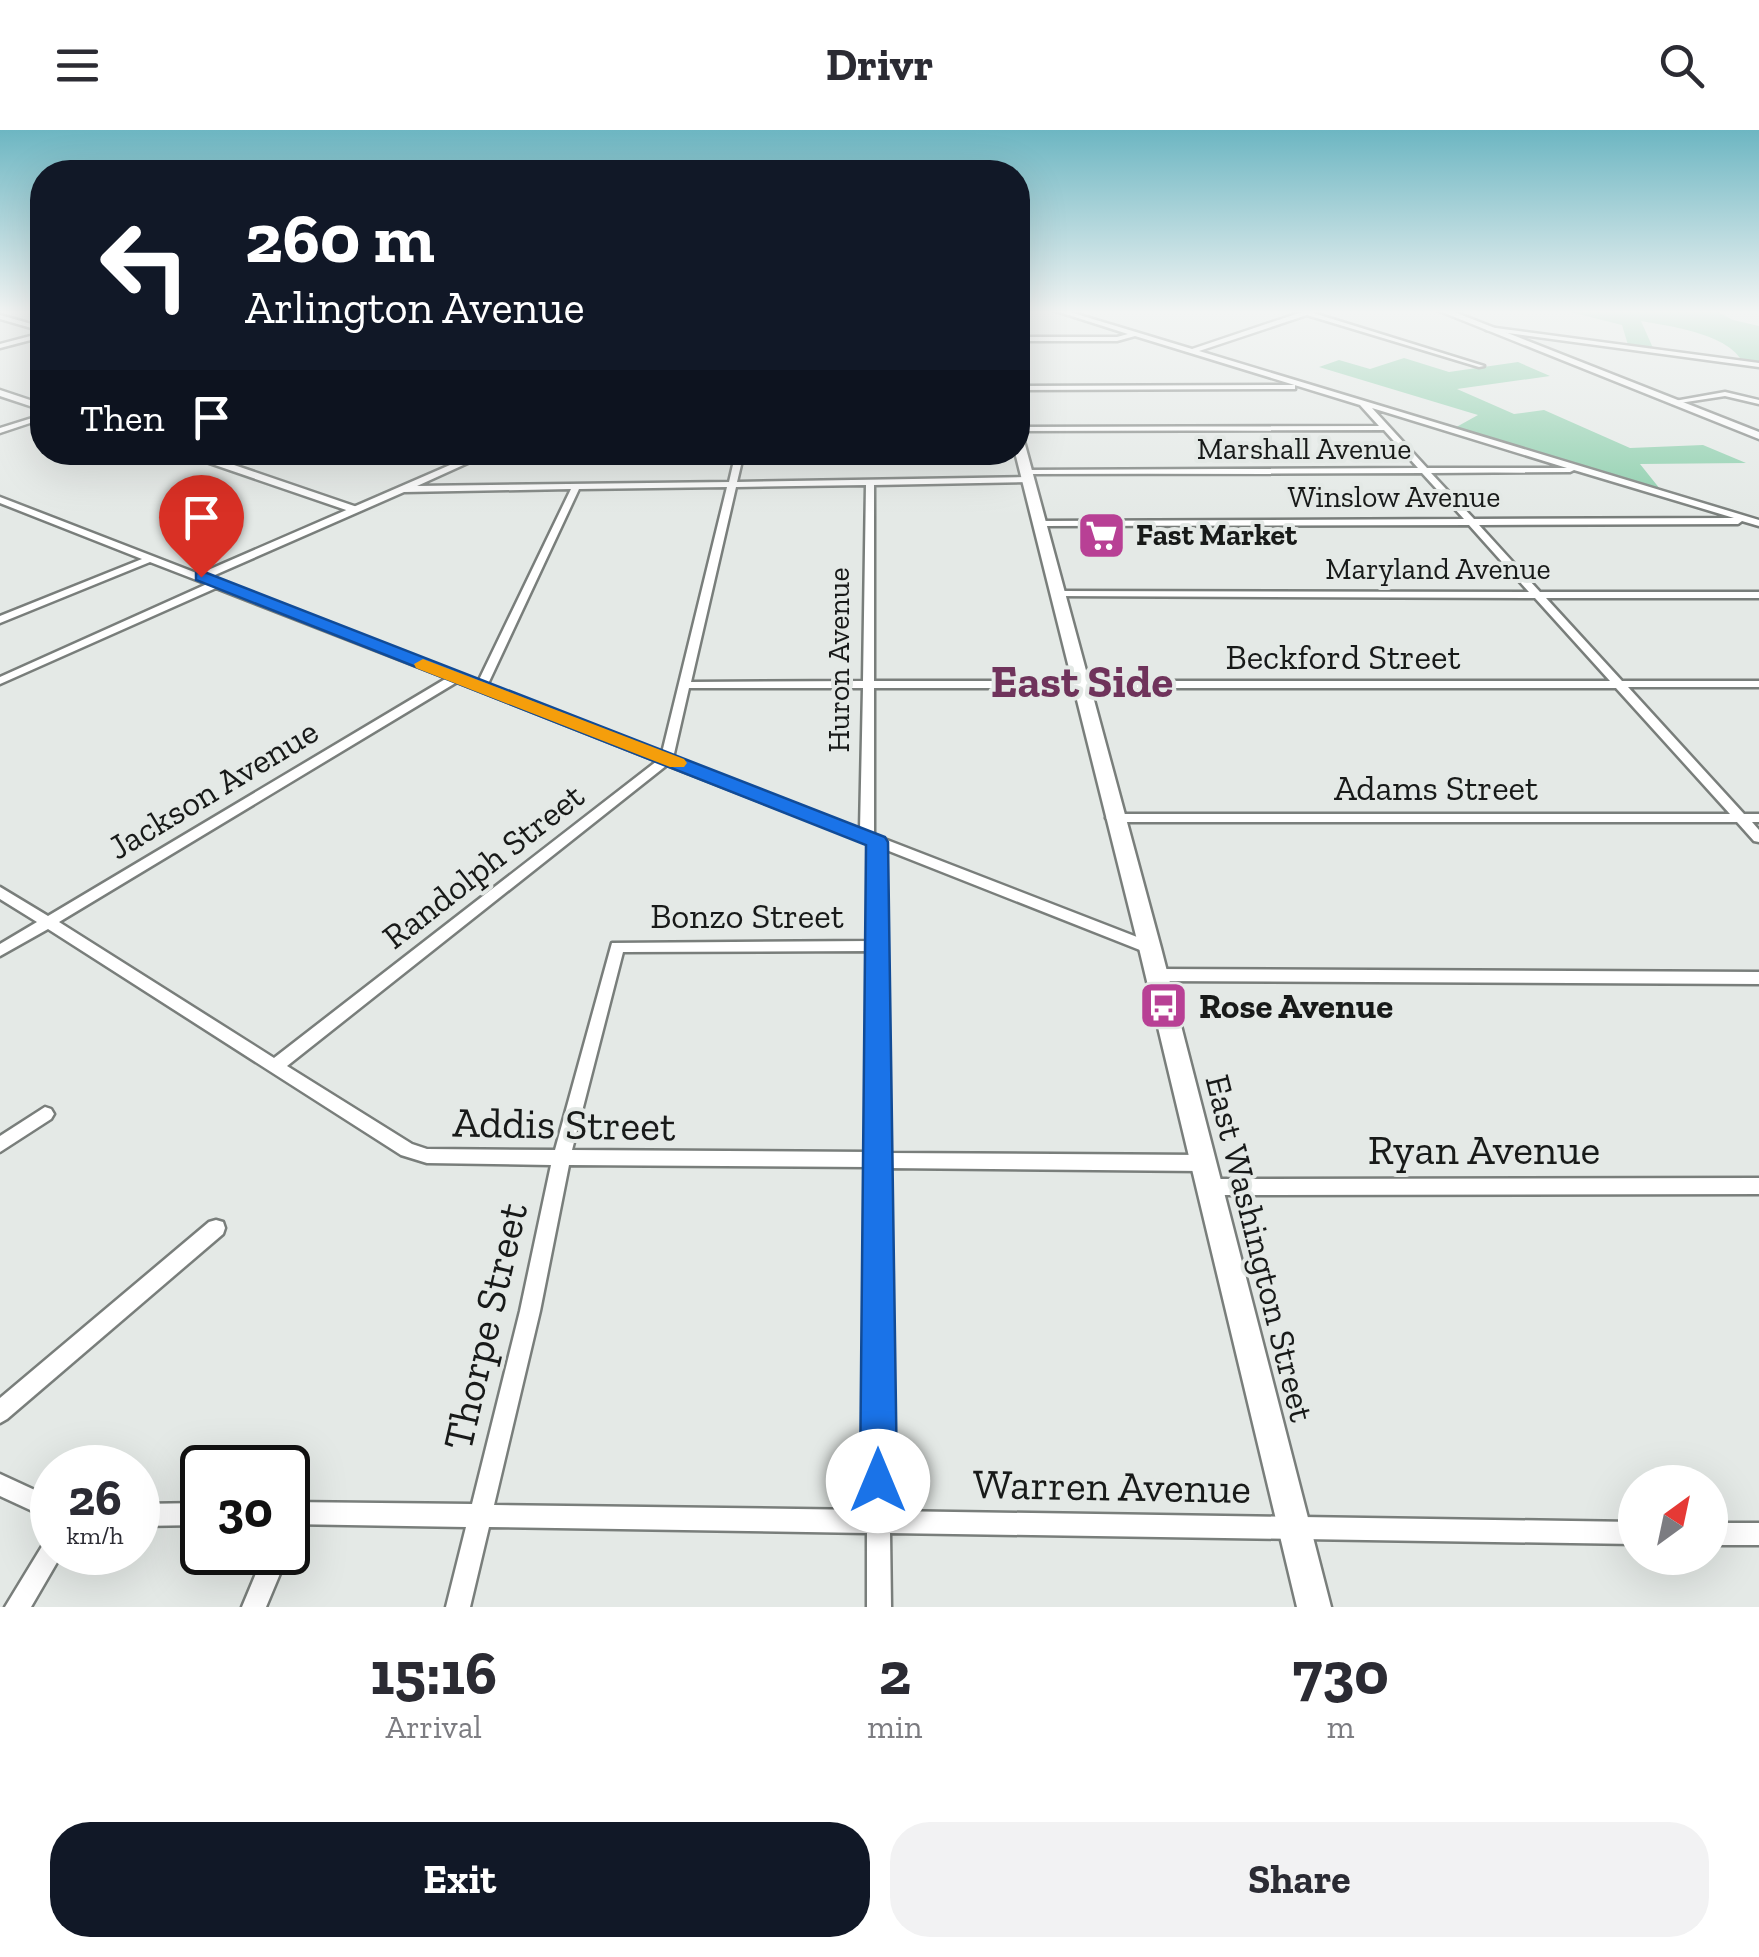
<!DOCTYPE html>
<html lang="en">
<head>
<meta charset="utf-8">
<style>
	:root { --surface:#fff; --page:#f2f2f3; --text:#2b2b33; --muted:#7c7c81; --accent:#111827 }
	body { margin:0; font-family:"Zilla Slab",serif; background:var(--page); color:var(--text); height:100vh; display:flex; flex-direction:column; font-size:38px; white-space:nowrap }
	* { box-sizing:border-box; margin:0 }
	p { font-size:32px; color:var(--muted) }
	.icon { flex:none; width:55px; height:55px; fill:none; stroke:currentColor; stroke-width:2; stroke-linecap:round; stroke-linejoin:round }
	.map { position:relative; height:1477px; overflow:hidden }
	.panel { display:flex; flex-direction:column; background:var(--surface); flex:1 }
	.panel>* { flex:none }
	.hud { position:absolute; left:30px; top:30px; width:1000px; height:305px; border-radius:40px; box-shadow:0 10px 40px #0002; background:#111827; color:#fff; overflow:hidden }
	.needle { width:65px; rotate:33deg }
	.fabs { position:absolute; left:1618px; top:1335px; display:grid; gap:20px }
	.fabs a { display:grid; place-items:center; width:110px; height:110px; border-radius:50%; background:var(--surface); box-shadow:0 10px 40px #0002; font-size:50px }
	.speed { position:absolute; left:30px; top:1315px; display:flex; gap:20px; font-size:50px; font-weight:700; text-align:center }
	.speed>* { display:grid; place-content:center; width:130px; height:130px; border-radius:50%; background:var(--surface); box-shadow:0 10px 40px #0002; line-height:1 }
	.speed small { font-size:25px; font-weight:400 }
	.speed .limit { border:5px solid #111; border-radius:15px; background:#fff; color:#111 }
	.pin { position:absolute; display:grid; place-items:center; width:85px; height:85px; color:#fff; margin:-102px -42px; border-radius:50% 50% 50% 0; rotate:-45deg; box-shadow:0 0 10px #0007 }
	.pin .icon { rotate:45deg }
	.me { position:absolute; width:110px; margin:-55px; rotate:0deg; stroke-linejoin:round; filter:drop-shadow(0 0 8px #0008) }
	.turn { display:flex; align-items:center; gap:35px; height:210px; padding:0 50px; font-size:45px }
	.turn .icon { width:130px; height:130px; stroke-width:2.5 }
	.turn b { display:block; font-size:70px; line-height:85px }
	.then { display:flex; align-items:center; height:95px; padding:0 50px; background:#0003; gap:20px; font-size:38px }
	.eta { display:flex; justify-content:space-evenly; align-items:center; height:170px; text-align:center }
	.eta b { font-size:60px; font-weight:800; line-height:70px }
	.button { display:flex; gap:20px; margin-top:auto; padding:20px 50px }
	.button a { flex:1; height:115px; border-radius:40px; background:var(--accent); color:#fff; font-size:40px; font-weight:800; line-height:115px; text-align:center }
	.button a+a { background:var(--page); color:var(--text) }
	header { display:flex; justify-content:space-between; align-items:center; height:130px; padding:0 50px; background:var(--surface); font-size:45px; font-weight:800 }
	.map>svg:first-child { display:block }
</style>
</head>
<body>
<header><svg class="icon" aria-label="menu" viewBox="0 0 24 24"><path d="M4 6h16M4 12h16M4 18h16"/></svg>Drivr<svg class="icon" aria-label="search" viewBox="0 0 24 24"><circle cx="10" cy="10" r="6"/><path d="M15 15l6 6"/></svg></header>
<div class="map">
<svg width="1759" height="1477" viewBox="0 0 1759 1477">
	<rect width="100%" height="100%" fill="#e4e9e6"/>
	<g fill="#8bceab">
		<path d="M1562 180H1714L1733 190 1759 196V235L1743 233C1730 204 1669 196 1641 191L1653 218 1628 215 1622 195Z"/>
		<polygon points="1404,228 1449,242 1518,232 1550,246 1457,259 1514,284 1544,280 1630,318 1703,315 1746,333 1640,334 1664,364 1451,300 1478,285 1319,237 1339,230 1370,239"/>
	</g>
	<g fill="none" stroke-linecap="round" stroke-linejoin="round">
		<defs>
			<g id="street">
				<path d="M1053 180H1063L1192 219 1308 180H1318L1313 183 1484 236 1479 237 1307 185 1199 221 1759 390V396L1742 391 1738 394 1479 395 1540 462H1759V468H1546L1622 551H1759V557H1628L1744 684H1759V692H1752L1759 700V712L1754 711 1737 692H1113L1106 688 1113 684H1730L1616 558H874V705L1155 814 1157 818 1155 822H1145L884 719 887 1023 1202 1025 1208 1028 1211 1033 1208 1038 1202 1041 887 1038 890 1381 1635 1392V1414L890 1403 891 1477H867V1403L489 1397 470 1477H446L466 1397 288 1394V1372L472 1374 520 1181 551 1035 427 1033 401 1025 48 799 0 826V814L37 792 0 769V757L48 786 447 548 216 458 0 554V547L207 454 150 432 0 493V486L142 429 0 373V367L199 444 480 322H492L417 356 729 352 736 322H744L737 352 1027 347 1031 350 1030 352 874 355V551H1610L1535 468 1053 466V462L1057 461 1529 462 1469 395 1036 396V392L1039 391 1464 389 1422 343 1023 344 1022 342 1026 340 1418 338 1384 300 1018 301V297L1379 296 1360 275 1135 206 1117 211H1018V207H1117L1128 204ZM1372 278 1567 338H1427ZM1574 340 1734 388 1474 389 1431 343 1570 342ZM866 355 863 551 691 552 736 357ZM727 357 662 623 487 556 579 359ZM571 359 478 552 208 448 404 362ZM457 552 657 631 274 928 59 792ZM689 558H863L860 700 673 628ZM667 635 870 714V811L612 813 555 1020 427 1019 412 1014 287 936ZM870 821 869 1022 572 1020 623 822ZM569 1035 869 1037 867 1380 494 1375 540 1181Z"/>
				<polygon points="0,185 42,197 42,201 0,189"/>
				<polygon points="1488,197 1759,233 1759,237 1486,200"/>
				<polygon points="42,203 42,207 0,218 0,214"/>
				<polygon points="1295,255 1295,259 1292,259 1018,260 1018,256"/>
				<polygon points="1725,262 1759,270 1759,274 1725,266 1673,274 1669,272"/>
				<polygon points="42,285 42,289 0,303 0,298"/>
				<polygon points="1156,839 1759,842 1759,854 1156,851 1151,849 1148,845 1151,841"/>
				<polygon points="45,977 51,979 54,984 51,989 0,1022 0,1006"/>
				<polygon points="1759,1048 1759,1064 1209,1065 1203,1063 1200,1057 1203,1051 1209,1049"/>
				<polygon points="216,1090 223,1092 225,1098 223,1104 7,1289 0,1293 0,1268 209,1092"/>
				<polygon points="0,1344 52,1368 52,1390 0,1366"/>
				<polygon points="202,1373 202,1395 138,1396 138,1374"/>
				<rect x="1710" y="1393" width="49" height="22"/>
				<polygon points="52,1409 52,1422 63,1422 31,1477 5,1477 44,1413"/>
				<polygon points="288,1419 289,1422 266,1477 242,1477 265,1422 288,1422"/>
			</g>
			<g id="secondary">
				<polygon points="0,260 42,274 42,280 0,266"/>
				<polygon points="1018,308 1024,311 1161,818 1331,1477 1297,1477 1139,818 1015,322"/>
				<polygon points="177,322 196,322 363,379 352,382"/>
			</g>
			<polygon id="primary" points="1437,180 1449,180 1759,302 1759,309"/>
		</defs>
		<use href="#street" stroke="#797e7b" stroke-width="5"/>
		<use href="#secondary" stroke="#797e7b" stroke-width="5"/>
		<use href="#primary" stroke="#797e7b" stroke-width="5"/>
		<use href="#street" fill="#fff" fill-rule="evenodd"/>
		<use href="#secondary" fill="#fff" fill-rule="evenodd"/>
		<use href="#primary" fill="#fff" fill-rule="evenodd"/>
	</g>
	<linearGradient id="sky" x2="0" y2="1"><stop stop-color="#6db6c2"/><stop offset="0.47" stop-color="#f3f5f4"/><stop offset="1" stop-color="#f3f5f4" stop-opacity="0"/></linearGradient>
	<rect width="1759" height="387" fill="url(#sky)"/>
	<polygon fill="#1a73e8" stroke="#114b97" stroke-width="2.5" points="196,443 207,443 885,707 888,712 897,1351 891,1364 878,1370 866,1364 860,1351 866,715 196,450"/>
	<polygon fill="#f59e0b" points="423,529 684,629 687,633 684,637 670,637 416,538 414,534"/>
	<defs>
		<symbol id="supermarket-square" viewBox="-11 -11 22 22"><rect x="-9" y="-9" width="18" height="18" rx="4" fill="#b84095" stroke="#e4e9e6"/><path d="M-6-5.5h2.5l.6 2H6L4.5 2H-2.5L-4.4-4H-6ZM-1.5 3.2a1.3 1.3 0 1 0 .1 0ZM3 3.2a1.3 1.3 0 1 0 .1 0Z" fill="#fff"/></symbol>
		<symbol id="bus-square" viewBox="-11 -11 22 22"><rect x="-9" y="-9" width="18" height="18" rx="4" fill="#b84095" stroke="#e4e9e6"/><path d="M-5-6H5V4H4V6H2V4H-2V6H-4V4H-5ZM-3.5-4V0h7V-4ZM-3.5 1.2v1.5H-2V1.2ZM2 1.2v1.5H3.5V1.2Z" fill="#fff"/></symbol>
	</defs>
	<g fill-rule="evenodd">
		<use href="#supermarket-square" x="1074" y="378" width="55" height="55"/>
		<use href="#bus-square" x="1136" y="848" width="55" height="55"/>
	</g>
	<g text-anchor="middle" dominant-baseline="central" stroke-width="8" stroke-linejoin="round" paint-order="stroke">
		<g font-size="30" fill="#181a19" stroke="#e4e9e6">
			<text x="1304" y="319">Marshall Avenue</text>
			<text x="1394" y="367">Winslow Avenue</text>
			<text x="1438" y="439">Maryland Avenue</text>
			<text transform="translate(839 530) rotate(-90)">Huron Avenue</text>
		</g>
		<g font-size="30" font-weight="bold" fill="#181a19" stroke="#e4e9e6" text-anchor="start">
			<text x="1136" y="405">Fast Market</text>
		</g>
		<g font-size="35" fill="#181a19" stroke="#e4e9e6">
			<text x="1343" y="527">Beckford Street</text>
			<text x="1436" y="658">Adams Street</text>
			<text transform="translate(213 659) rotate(-31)">Jackson Avenue</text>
			<text transform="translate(483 736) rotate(-38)">Randolph Street</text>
			<text x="747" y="786">Bonzo Street</text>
			<text transform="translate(1260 1118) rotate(76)">East Washington Street</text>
		</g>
		<g font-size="35" font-weight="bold" fill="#181a19" stroke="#e4e9e6" text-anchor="start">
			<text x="1199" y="876">Rose Avenue</text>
		</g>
		<g font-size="42" fill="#181a19" stroke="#e4e9e6">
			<text transform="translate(564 994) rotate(1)">Addis Street</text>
			<text x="1484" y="1019">Ryan Avenue</text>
			<text transform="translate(485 1196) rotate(-77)">Thorpe Street</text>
			<text transform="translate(1112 1356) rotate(1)">Warren Avenue</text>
		</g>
		<g font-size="45" font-weight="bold" fill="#6f335b" stroke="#e4e9e6">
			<text x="1082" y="552">East Side</text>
		</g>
	</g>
</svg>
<div class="fabs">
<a><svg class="needle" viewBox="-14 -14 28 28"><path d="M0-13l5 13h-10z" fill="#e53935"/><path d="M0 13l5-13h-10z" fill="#7c7c81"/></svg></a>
</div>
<div class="speed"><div>26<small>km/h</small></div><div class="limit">30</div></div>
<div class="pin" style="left:201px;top:447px;background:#d93025"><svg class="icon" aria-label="arrive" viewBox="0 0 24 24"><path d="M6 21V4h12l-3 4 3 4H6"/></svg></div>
<svg class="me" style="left:878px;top:1351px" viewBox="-20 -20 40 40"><circle r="19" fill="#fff"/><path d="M0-13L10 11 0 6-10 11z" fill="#1a73e8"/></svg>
<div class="hud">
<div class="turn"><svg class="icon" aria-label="left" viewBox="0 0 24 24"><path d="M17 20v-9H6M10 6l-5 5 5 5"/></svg><div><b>260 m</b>Arlington Avenue</div></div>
<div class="then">Then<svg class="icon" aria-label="arrive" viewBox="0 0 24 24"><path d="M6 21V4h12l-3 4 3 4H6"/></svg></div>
</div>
</div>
<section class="panel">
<div class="eta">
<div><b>15:16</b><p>Arrival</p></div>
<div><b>2</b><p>min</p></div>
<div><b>730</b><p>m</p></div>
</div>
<div class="button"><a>Exit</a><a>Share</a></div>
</section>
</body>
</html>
